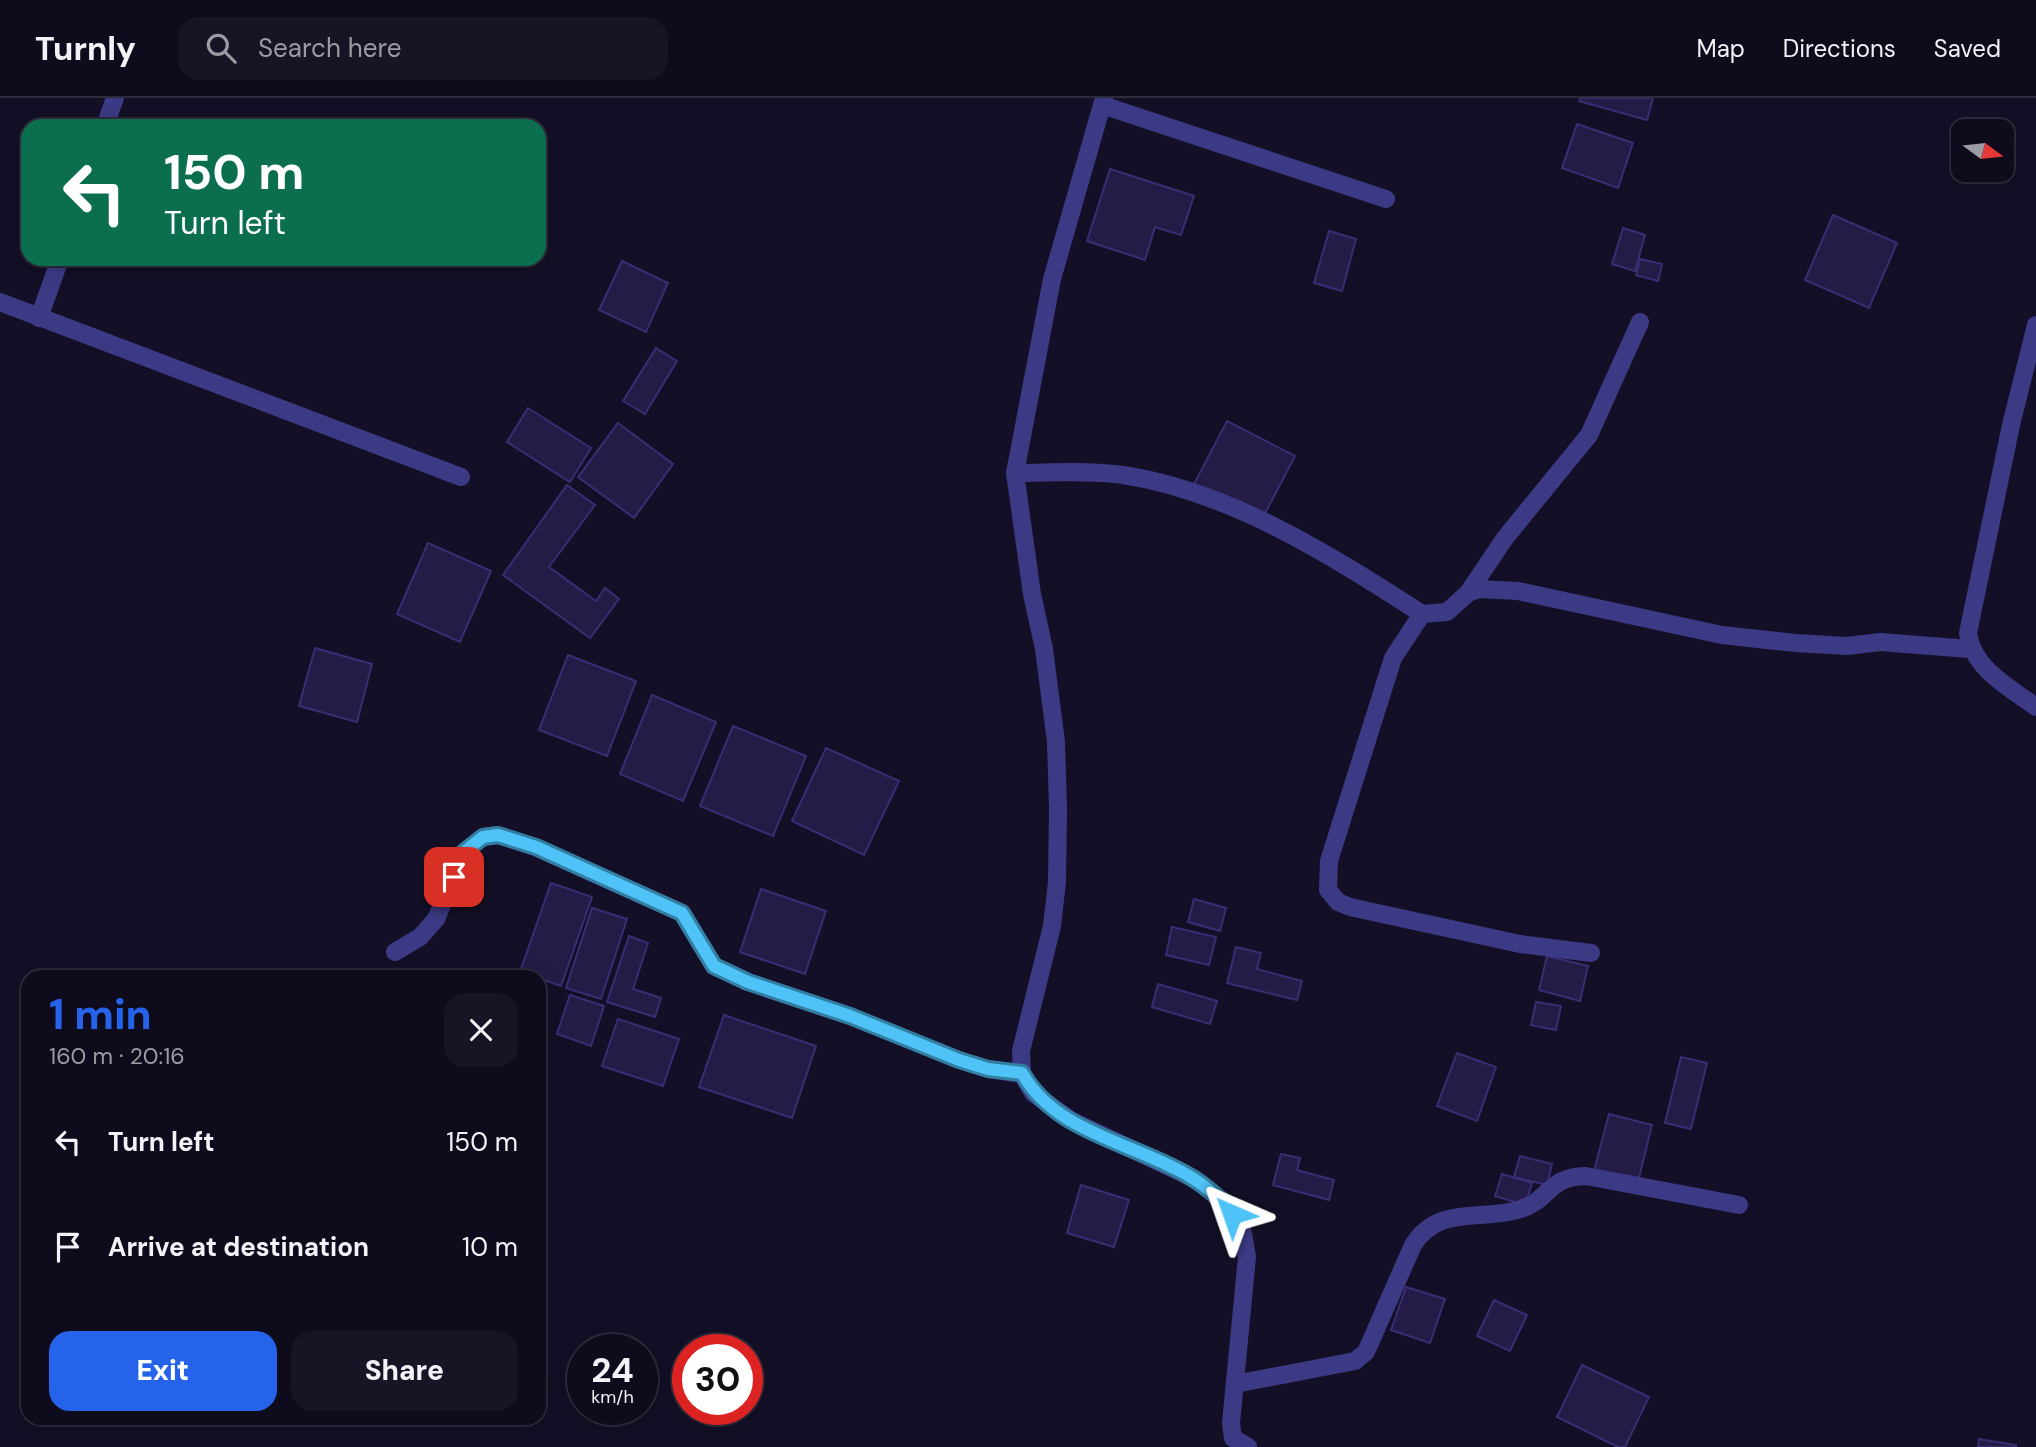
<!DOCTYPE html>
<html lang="en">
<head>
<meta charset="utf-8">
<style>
	:root { --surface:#0e0b1c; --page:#171425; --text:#f1f3f6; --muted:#9b9ba3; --line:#2e2b3b; --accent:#2563eb }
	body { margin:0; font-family:"DM Sans",sans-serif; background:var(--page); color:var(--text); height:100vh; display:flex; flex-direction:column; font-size:26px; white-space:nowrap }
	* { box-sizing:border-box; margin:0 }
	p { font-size:23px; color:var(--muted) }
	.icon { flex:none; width:38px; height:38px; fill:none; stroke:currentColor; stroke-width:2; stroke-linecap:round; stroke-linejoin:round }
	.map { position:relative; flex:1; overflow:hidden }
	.side { position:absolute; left:21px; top:872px; width:525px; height:455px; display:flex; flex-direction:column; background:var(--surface); border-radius:21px; box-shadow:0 4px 18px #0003,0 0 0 2px var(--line) }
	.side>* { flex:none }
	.guide { position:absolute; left:21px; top:21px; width:525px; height:147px; border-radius:21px; box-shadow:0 4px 18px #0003,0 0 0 2px var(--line); background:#0b6e4f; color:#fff; overflow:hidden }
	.needle { width:46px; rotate:105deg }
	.controls { position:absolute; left:1951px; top:21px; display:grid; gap:14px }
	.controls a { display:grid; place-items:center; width:63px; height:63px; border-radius:14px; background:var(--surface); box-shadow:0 4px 18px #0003,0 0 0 2px var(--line); font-size:35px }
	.speed { position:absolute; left:567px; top:1236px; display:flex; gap:14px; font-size:35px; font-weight:700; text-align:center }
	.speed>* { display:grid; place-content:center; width:91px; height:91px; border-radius:50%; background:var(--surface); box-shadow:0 4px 18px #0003,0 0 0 2px var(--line); line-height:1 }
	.speed small { font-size:18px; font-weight:400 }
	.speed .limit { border:10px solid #d22; background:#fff; color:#111 }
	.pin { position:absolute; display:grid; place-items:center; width:60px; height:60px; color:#fff; margin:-30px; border-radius:14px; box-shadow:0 4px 10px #0006 }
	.me { position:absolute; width:77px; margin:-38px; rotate:317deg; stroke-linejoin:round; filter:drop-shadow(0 0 5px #0008) }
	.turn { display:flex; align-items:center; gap:24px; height:147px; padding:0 28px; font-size:32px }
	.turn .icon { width:91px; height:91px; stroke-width:2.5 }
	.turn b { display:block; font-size:49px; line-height:60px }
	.round { display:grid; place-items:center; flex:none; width:74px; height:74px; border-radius:21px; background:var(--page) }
	.head { display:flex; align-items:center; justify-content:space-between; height:119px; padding:0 28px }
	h1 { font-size:42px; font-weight:800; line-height:52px; color:var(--accent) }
	.cta { display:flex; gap:14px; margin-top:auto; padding:14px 28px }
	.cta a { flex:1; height:80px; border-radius:21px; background:var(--accent); color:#fff; font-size:28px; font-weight:800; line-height:80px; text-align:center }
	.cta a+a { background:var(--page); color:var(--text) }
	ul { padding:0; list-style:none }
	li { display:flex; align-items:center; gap:21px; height:105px; padding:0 28px }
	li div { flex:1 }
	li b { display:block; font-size:26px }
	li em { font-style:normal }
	header { display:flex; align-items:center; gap:42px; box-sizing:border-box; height:98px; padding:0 35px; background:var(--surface); border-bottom:2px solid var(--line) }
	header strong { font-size:33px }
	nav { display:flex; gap:38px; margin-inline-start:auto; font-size:24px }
	.search { width:490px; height:63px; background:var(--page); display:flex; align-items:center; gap:18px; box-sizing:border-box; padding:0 24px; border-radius:21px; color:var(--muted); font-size:26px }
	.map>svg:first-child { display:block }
</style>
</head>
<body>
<header>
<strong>Turnly</strong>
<div class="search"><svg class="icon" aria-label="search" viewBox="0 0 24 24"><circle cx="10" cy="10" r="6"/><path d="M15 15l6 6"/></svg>Search here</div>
<nav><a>Map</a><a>Directions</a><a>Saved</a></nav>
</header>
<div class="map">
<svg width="2036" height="1349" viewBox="0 0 2036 1349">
	<rect width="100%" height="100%" fill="#130f26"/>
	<g fill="#241b47" stroke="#3b2d73" stroke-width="2">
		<polygon points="1580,0 1653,0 1647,22 1579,3"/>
		<polygon points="1577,26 1633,45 1618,90 1562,70"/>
		<polygon points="1110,71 1194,98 1181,137 1155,129 1145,162 1087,143"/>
		<polygon points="1833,117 1897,145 1869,210 1805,182"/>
		<polygon points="1623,130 1645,137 1635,173 1612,166"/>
		<polygon points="1329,133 1356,141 1342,193 1314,185"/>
		<polygon points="1640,161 1662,166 1658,183 1636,177"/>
		<polygon points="622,163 668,185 646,234 599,212"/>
		<polygon points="656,250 677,263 645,316 623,303"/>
		<polygon points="528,310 591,350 570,384 507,344"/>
		<polygon points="1227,323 1295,358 1262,421 1194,386"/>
		<polygon points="618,325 673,366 634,420 578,379"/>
		<polygon points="567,387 595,407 549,469 596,503 605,490 619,501 590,540 503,477"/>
		<polygon points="428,445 491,473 460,544 397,516"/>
		<polygon points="315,550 372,566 357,624 299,608"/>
		<polygon points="568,557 636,583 607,658 539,632"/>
		<polygon points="652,597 716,624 683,703 620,676"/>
		<polygon points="733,628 806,658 773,738 700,708"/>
		<polygon points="826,650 899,683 864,757 792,723"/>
		<polygon points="551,785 592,799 561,888 520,874"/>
		<polygon points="761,791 826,813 805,876 740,854"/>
		<polygon points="1194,801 1226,810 1220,833 1188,824"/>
		<polygon points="592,810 627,821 601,901 566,890"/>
		<polygon points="1172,829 1216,839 1209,867 1166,857"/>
		<polygon points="629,838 648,845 633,891 661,900 655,919 607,904"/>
		<polygon points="1236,849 1261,855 1257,871 1302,883 1297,902 1227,885"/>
		<polygon points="1547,858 1588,868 1580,903 1539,892"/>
		<polygon points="1158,886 1217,903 1210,926 1152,909"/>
		<polygon points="570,897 604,908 591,948 557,936"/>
		<polygon points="1536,904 1561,908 1556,932 1531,927"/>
		<polygon points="724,917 816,948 792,1020 699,989"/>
		<polygon points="618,921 679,941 663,988 602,968"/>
		<polygon points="1457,955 1496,969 1477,1023 1437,1008"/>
		<polygon points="1681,959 1707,965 1691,1031 1665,1025"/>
		<polygon points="1609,1016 1652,1027 1638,1084 1594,1073"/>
		<polygon points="1281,1056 1300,1060 1297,1072 1334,1082 1329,1102 1273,1087"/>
		<polygon points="1520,1058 1552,1066 1547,1087 1514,1079"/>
		<polygon points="1502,1076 1532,1085 1525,1107 1495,1098"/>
		<polygon points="1081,1087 1129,1102 1114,1149 1067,1135"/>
		<polygon points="1406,1189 1445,1201 1430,1245 1391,1232"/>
		<polygon points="1494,1202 1527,1217 1510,1253 1477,1238"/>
		<polygon points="1582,1267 1649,1299 1625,1349 1618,1349 1557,1319"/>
		<polygon points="1979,1341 2016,1347 2016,1349 1978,1349"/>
	</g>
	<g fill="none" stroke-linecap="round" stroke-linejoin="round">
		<g stroke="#3d3a85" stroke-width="18">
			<polyline points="1104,0 1052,181 1015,375 1032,496 1044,551 1056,644 1058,710 1057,784 1052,828 1021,953 1022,976 1033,995 1072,1023 1195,1081 1222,1102 1242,1130 1247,1159 1231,1325 1233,1340 1248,1349"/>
			<polyline points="1102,7 1386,101"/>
			<polyline points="105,28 115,0"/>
			<polyline points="0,204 461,379"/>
			<polyline points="39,220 60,161"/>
			<path d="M2036 227 2011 327 1968 535C1973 571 2009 589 2036 609"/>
			<path d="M1015 375C1050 375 1088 372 1123 377 1230 393 1332 458 1422 516L1447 514 1468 495 1479 491 1518 493 1722 537 1795 545 1847 548 1880 544 1970 551"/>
			<polyline points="1468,495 1505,440 1589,337 1640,224"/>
			<polyline points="1422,516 1393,560 1329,763 1328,792 1338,804 1350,809 1520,846 1591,855"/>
			<polyline points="395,854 420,839 436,821 464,754 483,739 498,737 535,749 682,815 714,868 748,884 850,918 959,962 988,971 1022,976"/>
			<path d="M1235 1286 1355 1263 1366 1254 1413 1147C1439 1106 1481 1124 1521 1111 1551 1101 1547 1079 1586 1078L1739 1107"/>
		</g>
	</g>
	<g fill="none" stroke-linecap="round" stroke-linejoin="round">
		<defs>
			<path id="route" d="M454 779 464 754 483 739 498 737 536 749 682 815 714 868 748 884 850 918 959 962 988 971 1022 975C1066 1053 1181 1045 1232 1116"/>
		</defs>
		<use href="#route" stroke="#337fa1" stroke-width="18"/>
		<use href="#route" stroke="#4fc3f7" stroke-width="12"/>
	</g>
</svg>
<div class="controls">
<a><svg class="needle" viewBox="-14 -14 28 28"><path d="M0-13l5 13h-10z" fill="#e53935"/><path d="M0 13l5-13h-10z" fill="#9b9ba3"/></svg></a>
</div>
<div class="speed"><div>24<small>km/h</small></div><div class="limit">30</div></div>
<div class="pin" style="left:454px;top:779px;background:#d93025"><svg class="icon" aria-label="arrive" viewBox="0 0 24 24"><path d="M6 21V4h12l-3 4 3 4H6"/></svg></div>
<svg class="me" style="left:1232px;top:1116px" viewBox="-20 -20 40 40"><path d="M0-17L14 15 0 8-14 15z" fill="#4fc3f7" stroke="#fff" stroke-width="4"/></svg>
<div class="guide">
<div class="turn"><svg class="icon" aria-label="left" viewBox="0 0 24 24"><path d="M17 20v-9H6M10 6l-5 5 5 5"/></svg><div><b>150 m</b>Turn left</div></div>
</div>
<section class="side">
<div class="head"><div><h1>1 min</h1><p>160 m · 20:16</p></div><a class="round"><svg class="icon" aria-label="close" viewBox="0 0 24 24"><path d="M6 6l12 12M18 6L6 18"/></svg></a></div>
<ul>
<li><svg class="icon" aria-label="left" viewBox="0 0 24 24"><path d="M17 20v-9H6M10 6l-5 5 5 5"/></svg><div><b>Turn left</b></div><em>150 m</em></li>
<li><svg class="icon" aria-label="arrive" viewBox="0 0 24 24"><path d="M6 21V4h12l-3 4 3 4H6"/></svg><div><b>Arrive at destination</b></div><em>10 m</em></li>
</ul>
<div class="cta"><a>Exit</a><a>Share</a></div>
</section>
</div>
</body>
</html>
